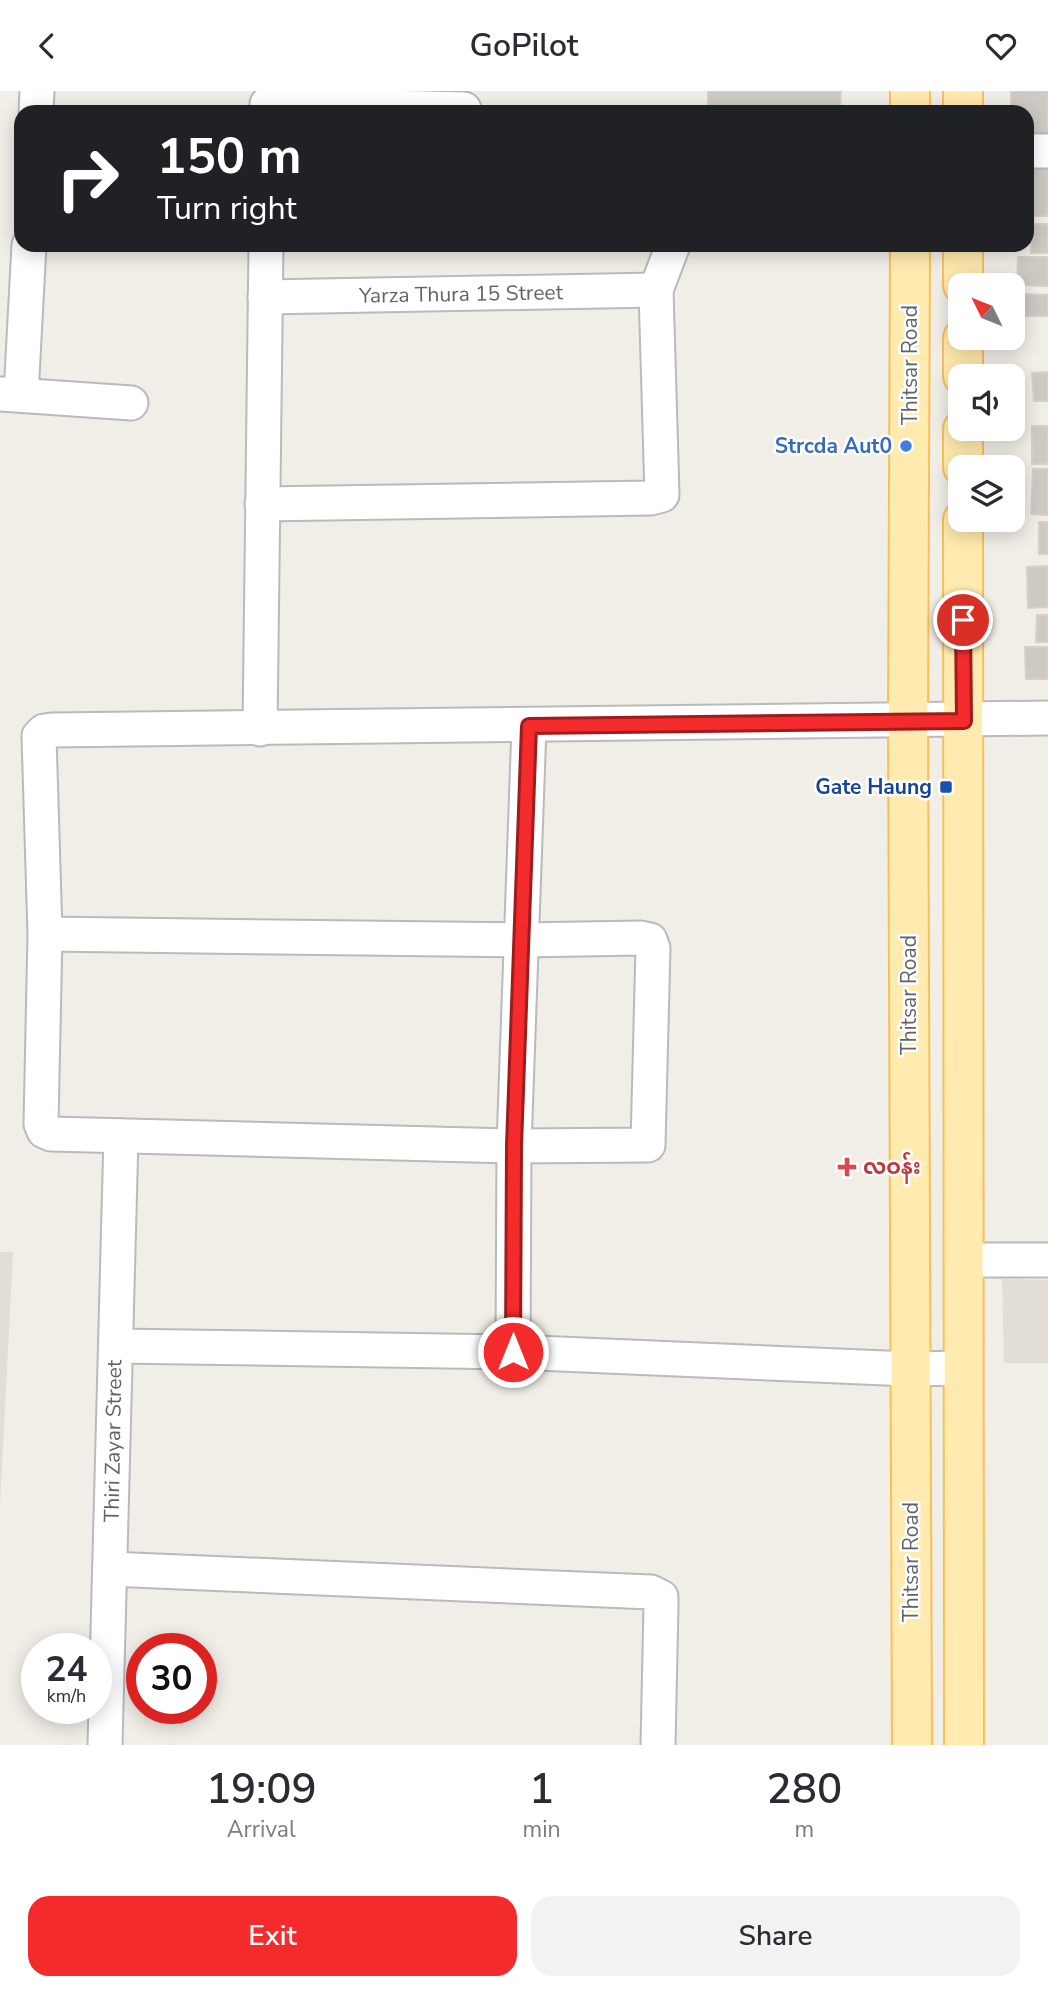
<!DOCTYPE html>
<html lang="en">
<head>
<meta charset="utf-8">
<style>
	:root { --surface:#fff; --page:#f2f2f3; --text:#2b2b33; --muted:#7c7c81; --accent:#f42b2c }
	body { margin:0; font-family:"Nunito Sans","Noto Sans Myanmar",sans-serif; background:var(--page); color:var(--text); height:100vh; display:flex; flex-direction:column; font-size:26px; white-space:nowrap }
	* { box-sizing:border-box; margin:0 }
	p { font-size:23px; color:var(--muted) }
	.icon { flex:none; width:38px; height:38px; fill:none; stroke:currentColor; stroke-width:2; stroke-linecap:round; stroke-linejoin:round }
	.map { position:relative; height:1654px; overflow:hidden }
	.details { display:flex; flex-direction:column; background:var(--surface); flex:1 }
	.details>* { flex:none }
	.banner { position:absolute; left:14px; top:14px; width:1020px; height:147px; border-radius:21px; box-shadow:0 4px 18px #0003; background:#202124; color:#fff; overflow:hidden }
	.needle { width:46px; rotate:313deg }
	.tools { position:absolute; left:948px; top:182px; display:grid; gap:14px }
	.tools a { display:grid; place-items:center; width:77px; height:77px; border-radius:14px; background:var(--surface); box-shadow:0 4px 18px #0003; font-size:35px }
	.speed { position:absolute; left:21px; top:1542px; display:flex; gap:14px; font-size:35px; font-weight:700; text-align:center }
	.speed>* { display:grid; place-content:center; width:91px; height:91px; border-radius:50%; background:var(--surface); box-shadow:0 4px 18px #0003; line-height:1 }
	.speed small { font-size:18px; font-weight:400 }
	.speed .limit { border:10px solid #d22; background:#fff; color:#111 }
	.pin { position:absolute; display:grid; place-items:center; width:60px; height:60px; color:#fff; margin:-30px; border:4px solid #fff; border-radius:50%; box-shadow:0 2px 7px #0007 }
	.me { position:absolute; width:77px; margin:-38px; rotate:0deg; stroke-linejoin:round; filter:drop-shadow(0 0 5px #0008) }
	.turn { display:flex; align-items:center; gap:24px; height:147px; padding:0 28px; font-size:32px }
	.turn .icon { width:91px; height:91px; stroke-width:2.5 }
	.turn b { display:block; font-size:49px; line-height:60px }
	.eta { display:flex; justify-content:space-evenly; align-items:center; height:119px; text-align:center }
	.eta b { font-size:42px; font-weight:600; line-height:49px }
	.primary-button { display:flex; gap:14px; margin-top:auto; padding:14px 28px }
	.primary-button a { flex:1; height:80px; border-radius:21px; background:var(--accent); color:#fff; font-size:28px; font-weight:600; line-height:80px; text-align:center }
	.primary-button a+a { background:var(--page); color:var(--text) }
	header { display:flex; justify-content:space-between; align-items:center; height:91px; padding:0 28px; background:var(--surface); font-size:32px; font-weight:600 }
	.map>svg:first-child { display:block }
</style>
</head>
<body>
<header><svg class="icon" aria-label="back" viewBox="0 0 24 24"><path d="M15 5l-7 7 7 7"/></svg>GoPilot<svg class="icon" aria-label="heart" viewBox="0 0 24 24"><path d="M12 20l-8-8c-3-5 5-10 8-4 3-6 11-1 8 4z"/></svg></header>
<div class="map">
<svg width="1048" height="1654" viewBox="0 0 1048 1654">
	<rect width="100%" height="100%" fill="#f1eee7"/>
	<g fill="#e2ddd5">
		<polygon points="0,1161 13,1161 0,1415"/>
		<polygon points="1002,1188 1048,1189 1048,1272 1004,1272"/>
	</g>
	<g fill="#cdc9c4" stroke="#d7d0c5" stroke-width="2">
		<polygon points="708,0 841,0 840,21 708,21"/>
		<polygon points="1011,0 1048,0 1048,47 1027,47 1027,21 1011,21"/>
		<rect x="1027" y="70" width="21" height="55"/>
		<rect x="1031" y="133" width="17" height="29"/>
		<polygon points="1018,166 1048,166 1048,195 1017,194"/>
		<polygon points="1022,203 1048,204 1048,225 1022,225"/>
		<polygon points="1048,281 1048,310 1034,310 1032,282"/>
		<rect x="1032" y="335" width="16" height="38"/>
		<polygon points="1033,378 1048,378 1048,424 1031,423"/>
		<rect x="1039" y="431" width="9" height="32"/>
		<polygon points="1048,475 1048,516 1028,517 1027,476"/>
		<polygon points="1037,524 1048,524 1048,551 1036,551"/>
		<polygon points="1025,556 1048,556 1048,588 1026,588"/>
	</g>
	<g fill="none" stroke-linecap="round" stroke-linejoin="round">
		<defs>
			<g id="minor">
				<polyline points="267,13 464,18"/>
				<polyline points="36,21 37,0"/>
				<polyline points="1027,60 1048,60"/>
				<polyline points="265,206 656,199"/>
				<polyline points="1,303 131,312"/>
				<polyline points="21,304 29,154"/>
				<polyline points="262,413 651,407 662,404 656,199 673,154"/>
				<polyline points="260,638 266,154"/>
				<polyline points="45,843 521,849 641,847 650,849 653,857 648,1054 514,1055 51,1043 44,1040 41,1033 45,843 39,645 44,640 52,639 1048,627"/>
				<polyline points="965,1169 1048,1169"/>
				<polyline points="116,1255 513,1261 909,1278 965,1277"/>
				<polyline points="513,1261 514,1055 529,635"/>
				<polyline points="110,1478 651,1501 661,1506 661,1514 658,1654"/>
				<polyline points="105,1654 121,1045"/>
			</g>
			<g id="major">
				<polyline points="910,0 910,21"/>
				<polyline points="963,21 963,0"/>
				<polyline points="910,154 908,631 912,1654"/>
				<polyline points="963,154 963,194"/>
				<polyline points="963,247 963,285"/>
				<polyline points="963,338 963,376"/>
				<polyline points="963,429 964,1654"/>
			</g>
		</defs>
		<use href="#minor" stroke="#b7babe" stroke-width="37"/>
		<use href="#major" stroke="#fabf58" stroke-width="42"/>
		<use href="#minor" stroke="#fff" stroke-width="33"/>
		<use href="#major" stroke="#ffebaf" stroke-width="38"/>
	</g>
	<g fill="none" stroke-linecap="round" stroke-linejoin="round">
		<defs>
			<polyline id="route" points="513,1261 514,1055 529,635 964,630 963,529"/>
		</defs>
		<use href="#route" stroke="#9f1c1d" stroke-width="18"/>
		<use href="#route" stroke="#f42b2c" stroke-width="12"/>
	</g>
	<circle fill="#3f7fe0" stroke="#fff" stroke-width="2.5" cx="906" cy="355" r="7"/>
	<rect fill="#1a4fb4" stroke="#fff" stroke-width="2.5" x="939" y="689" width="14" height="14" rx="3.5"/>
	<path fill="#e0444e" stroke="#fff" stroke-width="2.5" d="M843.5 1065.5h7v7h7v7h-7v7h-7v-7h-7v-7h7z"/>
	<g text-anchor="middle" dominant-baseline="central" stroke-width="5" stroke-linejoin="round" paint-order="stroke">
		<g font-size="21" fill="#5e6468" stroke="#fff">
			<text transform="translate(461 203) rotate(-1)">Yarza Thura 15 Street</text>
			<text transform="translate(910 274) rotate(-90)">Thitsar Road</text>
			<text transform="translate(909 904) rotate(-90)">Thitsar Road</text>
			<text transform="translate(113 1350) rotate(-89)">Thiri Zayar Street</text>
			<text transform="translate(911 1471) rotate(-90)">Thitsar Road</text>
		</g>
		<g font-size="21" font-weight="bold" fill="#366cbe" stroke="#fff" text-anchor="end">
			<text x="892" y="355">Strcda Aut0</text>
		</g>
		<g font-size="21" font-weight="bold" fill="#164399" stroke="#fff" text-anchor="end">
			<text x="932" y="696">Gate Haung</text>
		</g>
		<g font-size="21" font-weight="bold" fill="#be3a42" stroke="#fff" text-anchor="start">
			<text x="863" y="1076">လဝန်း</text>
		</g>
	</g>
</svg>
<div class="tools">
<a><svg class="needle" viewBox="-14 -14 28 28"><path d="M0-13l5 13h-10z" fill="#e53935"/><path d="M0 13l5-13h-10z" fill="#7c7c81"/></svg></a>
<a><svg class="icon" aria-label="sound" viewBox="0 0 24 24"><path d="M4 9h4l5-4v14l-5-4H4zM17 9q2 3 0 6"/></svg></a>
<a><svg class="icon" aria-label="layers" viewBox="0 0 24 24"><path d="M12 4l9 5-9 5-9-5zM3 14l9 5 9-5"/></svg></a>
</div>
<div class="speed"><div>24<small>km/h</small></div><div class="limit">30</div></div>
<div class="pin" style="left:963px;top:529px;background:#d93025"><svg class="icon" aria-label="arrive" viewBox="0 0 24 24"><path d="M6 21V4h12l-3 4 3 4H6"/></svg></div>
<svg class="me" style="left:513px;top:1261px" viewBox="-20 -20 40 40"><circle r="17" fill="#f42b2c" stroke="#fff" stroke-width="3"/><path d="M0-11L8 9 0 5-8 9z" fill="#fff"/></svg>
<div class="banner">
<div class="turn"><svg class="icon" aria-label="right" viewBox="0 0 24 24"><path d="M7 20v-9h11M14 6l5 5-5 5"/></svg><div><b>150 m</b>Turn right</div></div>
</div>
</div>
<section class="details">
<div class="eta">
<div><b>19:09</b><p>Arrival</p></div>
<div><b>1</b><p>min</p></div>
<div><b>280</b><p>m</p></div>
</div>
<div class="primary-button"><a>Exit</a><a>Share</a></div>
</section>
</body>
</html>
